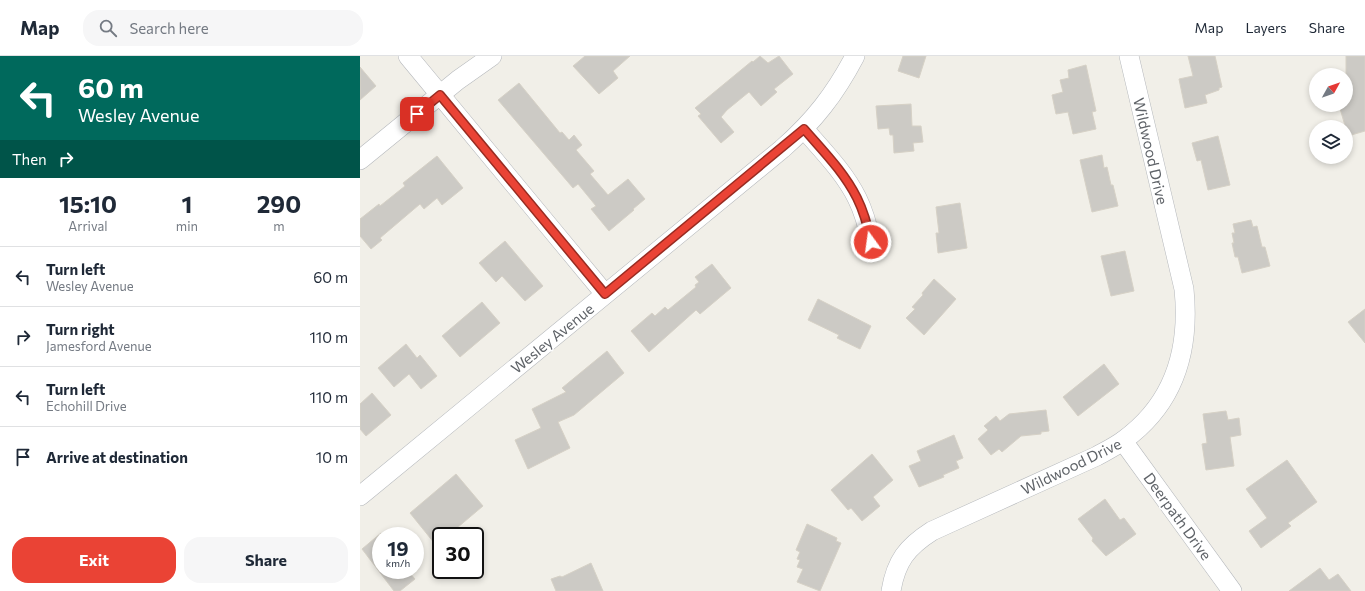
<!DOCTYPE html>
<html lang="en">
<head>
<meta charset="utf-8">
<style>
	:root { --surface:#fff; --page:#f6f6f7; --text:#1f2937; --muted:#747a83; --line:#e0e1e3; --accent:#ea4335 }
	body { margin:0; font-family:Commissioner,sans-serif; background:var(--page); color:var(--text); height:100vh; display:flex; flex-direction:column; font-size:15px; white-space:nowrap }
	* { box-sizing:border-box; margin:0 }
	p { font-size:13px; color:var(--muted) }
	.icon { flex:none; width:22px; height:22px; fill:none; stroke:currentColor; stroke-width:2; stroke-linecap:round; stroke-linejoin:round }
	.map { position:relative; flex:1; overflow:hidden }
	.drawer { display:flex; flex-direction:column; background:var(--surface); width:360px }
	.drawer>* { flex:none }
	.hud { background:#00695c; color:#fff; overflow:hidden }
	.needle { width:26px; rotate:50deg }
	.fabs { position:absolute; left:949px; top:12px; display:grid; gap:8px }
	.fabs a { display:grid; place-items:center; width:44px; height:44px; border-radius:50%; background:var(--surface); box-shadow:0 2px 6px #0003; font-size:20px }
	.speed { position:absolute; left:12px; top:471px; display:flex; gap:8px; font-size:20px; font-weight:700; text-align:center }
	.speed>* { display:grid; place-content:center; width:52px; height:52px; border-radius:50%; background:var(--surface); box-shadow:0 2px 6px #0003; line-height:1 }
	.speed small { font-size:10px; font-weight:400 }
	.speed .limit { border:2px solid #111; border-radius:6px; background:#fff; color:#111 }
	.pin { position:absolute; display:grid; place-items:center; width:34px; height:34px; color:#fff; margin:-17px; border-radius:8px; box-shadow:0 2px 6px #0006 }
	.me { position:absolute; width:44px; margin:-22px; rotate:346deg; stroke-linejoin:round; filter:drop-shadow(0 0 3px #0008) }
	.turn { display:flex; align-items:center; gap:14px; height:84px; padding:0 12px; font-size:18px }
	.turn .icon { width:52px; height:52px; stroke-width:2.5 }
	.turn b { display:block; font-size:28px; line-height:34px }
	.then { display:flex; align-items:center; height:38px; padding:0 12px; background:#0003; gap:8px; font-size:15px }
	.eta { display:flex; justify-content:space-evenly; align-items:center; height:68px; text-align:center }
	.eta b { font-size:24px; font-weight:700; line-height:28px }
	.button { display:flex; gap:8px; margin-top:auto; padding:8px 12px }
	.button a { flex:1; height:46px; border-radius:16px; background:var(--accent); color:#fff; font-size:16px; font-weight:700; line-height:46px; text-align:center }
	.button a+a { background:var(--page); color:var(--text) }
	ul { padding:0; list-style:none }
	li { display:flex; align-items:center; gap:12px; height:60px; padding:0 12px; border-top:1px solid var(--line) }
	li div { flex:1 }
	li b { display:block; font-size:15px }
	li em { font-style:normal }
	header { display:flex; align-items:center; gap:24px; box-sizing:border-box; height:56px; padding:0 20px; background:var(--surface); border-bottom:1px solid var(--line) }
	header strong { font-size:19px }
	nav { display:flex; gap:22px; margin-inline-start:auto; font-size:14px }
	.search { width:280px; height:36px; background:var(--page); display:flex; align-items:center; gap:10px; box-sizing:border-box; padding:0 14px; border-radius:16px; color:var(--muted); font-size:15px }
	main { display:flex; flex:1; min-height:0 }
	.map>svg:first-child { display:block }
</style>
</head>
<body>
<header>
<strong>Map</strong>
<div class="search"><svg class="icon" aria-label="search" viewBox="0 0 24 24"><circle cx="10" cy="10" r="6"/><path d="M15 15l6 6"/></svg>Search here</div>
<nav><a>Map</a><a>Layers</a><a>Share</a></nav>
</header>
<main>
<section class="drawer">
<div class="hud">
<div class="turn"><svg class="icon" aria-label="left" viewBox="0 0 24 24"><path d="M17 20v-9H6M10 6l-5 5 5 5"/></svg><div><b>60 m</b>Wesley Avenue</div></div>
<div class="then">Then<svg class="icon" aria-label="right" viewBox="0 0 24 24"><path d="M7 20v-9h11M14 6l5 5-5 5"/></svg></div>
</div>
<div class="eta">
<div><b>15:10</b><p>Arrival</p></div>
<div><b>1</b><p>min</p></div>
<div><b>290</b><p>m</p></div>
</div>
<ul>
<li><svg class="icon" aria-label="left" viewBox="0 0 24 24"><path d="M17 20v-9H6M10 6l-5 5 5 5"/></svg><div><b>Turn left</b><p>Wesley Avenue</p></div><em>60 m</em></li>
<li><svg class="icon" aria-label="right" viewBox="0 0 24 24"><path d="M7 20v-9h11M14 6l5 5-5 5"/></svg><div><b>Turn right</b><p>Jamesford Avenue</p></div><em>110 m</em></li>
<li><svg class="icon" aria-label="left" viewBox="0 0 24 24"><path d="M17 20v-9H6M10 6l-5 5 5 5"/></svg><div><b>Turn left</b><p>Echohill Drive</p></div><em>110 m</em></li>
<li><svg class="icon" aria-label="arrive" viewBox="0 0 24 24"><path d="M6 21V4h12l-3 4 3 4H6"/></svg><div><b>Arrive at destination</b></div><em>10 m</em></li>
</ul>
<div class="button"><a>Exit</a><a>Share</a></div>
</section>
<div class="map">
<svg width="1005" height="535" viewBox="0 0 1005 535">
	<rect width="100%" height="100%" fill="#f1efe8"/>
	<g fill="#cccac5" stroke="#d6d1c6">
		<polygon points="225,0 270,0 253,15 258,22 239,38 213,10"/>
		<polygon points="400,0 408,7 419,0 433,18 414,33 417,36 401,50 389,36 367,54 361,61 374,76 361,87 338,60 341,58 335,52 392,5 393,6"/>
		<polygon points="543,0 566,0 559,22 538,15"/>
		<polygon points="828,0 855,0 862,31 859,32 859,34 845,39 847,47 825,52 819,23 833,20"/>
		<polygon points="986,0 1005,0 1005,75 988,80 979,49 986,49"/>
		<polygon points="726,9 736,55 732,56 736,73 713,78 708,56 696,58 692,39 703,36 700,24 709,22 708,14"/>
		<polygon points="0,11 16,30 0,44"/>
		<polygon points="159,27 200,77 202,76 209,84 214,79 222,89 216,94 234,115 230,118 248,139 268,123 285,143 273,153 274,154 249,175 231,153 236,150 218,128 213,132 138,44"/>
		<polygon points="551,48 552,70 561,70 563,86 553,87 554,95 534,97 533,79 530,79 529,72 518,73 516,50"/>
		<polygon points="858,80 870,129 848,134 841,104 837,105 832,87"/>
		<polygon points="742,99 744,112 747,111 751,129 753,129 758,150 732,156 720,104"/>
		<polygon points="77,100 103,132 82,149 77,142 64,153 60,148 20,182 22,184 11,193 0,180 0,163 19,148 20,150 45,130 43,127"/>
		<polygon points="600,147 607,192 578,197 576,177 579,177 576,151"/>
		<polygon points="891,164 893,171 897,170 902,191 905,191 910,210 882,217 878,201 875,201 872,187 874,187 872,177 875,177 873,168"/>
		<polygon points="145,185 183,230 165,245 142,220 136,226 119,207"/>
		<polygon points="765,195 774,235 751,240 741,200"/>
		<polygon points="352,208 371,232 340,258 336,254 289,296 271,275 292,257 295,260 305,251 308,254 336,231 335,229 339,226 335,221"/>
		<polygon points="574,223 596,243 564,279 546,262 555,253 552,251 563,239 562,237"/>
		<polygon points="458,243 511,270 500,293 477,282 479,279 448,264"/>
		<polygon points="122,246 140,267 100,301 82,280"/>
		<polygon points="1005,253 1005,287 988,266"/>
		<polygon points="46,288 57,302 60,299 77,320 61,333 49,318 34,331 18,312"/>
		<polygon points="247,295 264,317 214,359 198,366 210,392 168,413 155,384 181,372 172,353 206,336 202,332"/>
		<polygon points="744,308 759,328 718,360 703,341"/>
		<polygon points="12,337 31,359 6,380 0,373 0,348"/>
		<polygon points="686,354 689,375 681,376 681,378 661,380 642,396 639,393 631,399 618,383 628,374 624,370 636,360 640,365 649,358"/>
		<polygon points="866,355 868,364 879,362 881,379 870,381 874,410 846,414 842,388 847,387 843,358"/>
		<polygon points="594,379 603,402 596,405 599,412 583,419 584,421 559,431 549,410 561,405 557,395"/>
		<polygon points="512,398 533,424 513,441 520,450 502,465 491,452 488,454 471,434"/>
		<polygon points="927,404 957,446 928,467 931,470 901,492 889,475 907,462 886,433"/>
		<polygon points="96,418 123,450 91,477 90,476 84,480 81,480 81,483 75,488 50,457"/>
		<polygon points="745,443 760,464 764,462 776,478 746,500 732,485 733,482 718,463"/>
		<polygon points="447,468 477,482 476,485 481,487 460,535 437,526 443,513 437,511 440,504 437,503 440,496 436,494"/>
		<polygon points="21,477 21,514 47,514 55,523 40,535 34,535 2,493"/>
		<polygon points="231,507 243,535 196,535 191,523 200,520 202,521"/>
		<polygon points="960,512 969,524 978,518 991,535 929,535"/>
	</g>
	<g fill="none" stroke-linecap="round" stroke-linejoin="round">
		<defs>
			<g id="street">
				<polyline points="48,0 245,238"/>
				<path d="M444 73C463 95 484 116 497 142 504 156 508 171 511 186"/>
				<polyline points="0,104 98,24 132,0"/>
				<polyline points="763,385 872,535"/>
				<path d="M0 440 422 93C454 65 475 38 495 0"/>
				<path d="M531 535C536 505 547 491 572 475L737 400C746 395 756 390 764 384 815 347 830 293 824 233L769 0"/>
			</g>
		</defs>
		<use href="#street" stroke="#b5b8bc" stroke-width="20"/>
		<use href="#street" stroke="#fff" stroke-width="19"/>
	</g>
	<g fill="none" stroke-linecap="round" stroke-linejoin="round">
		<defs>
			<path id="route" d="M57 58 80 39 245 238 444 73C463 95 484 116 497 142 504 156 508 171 511 186"/>
		</defs>
		<use href="#route" stroke="#982c22" stroke-width="10"/>
		<use href="#route" stroke="#ea4335" stroke-width="7"/>
	</g>
	<g text-anchor="middle" dominant-baseline="central" stroke-width="3" stroke-linejoin="round" paint-order="stroke">
		<g font-size="15" fill="#5f6368" stroke="#fff">
			<text transform="translate(791 95) rotate(77)">Wildwood Drive</text>
			<text transform="translate(192 282) rotate(-39)">Wesley Avenue</text>
			<text transform="translate(711 410) rotate(-26)">Wildwood Drive</text>
			<text transform="translate(818 460) rotate(54)">Deerpath Drive</text>
		</g>
	</g>
</svg>
<div class="fabs">
<a><svg class="needle" viewBox="-14 -14 28 28"><path d="M0-13l5 13h-10z" fill="#e53935"/><path d="M0 13l5-13h-10z" fill="#747a83"/></svg></a>
<a><svg class="icon" aria-label="layers" viewBox="0 0 24 24"><path d="M12 4l9 5-9 5-9-5zM3 14l9 5 9-5"/></svg></a>
</div>
<div class="speed"><div>19<small>km/h</small></div><div class="limit">30</div></div>
<div class="pin" style="left:57px;top:58px;background:#d93025"><svg class="icon" aria-label="arrive" viewBox="0 0 24 24"><path d="M6 21V4h12l-3 4 3 4H6"/></svg></div>
<svg class="me" style="left:511px;top:186px" viewBox="-20 -20 40 40"><circle r="17" fill="#ea4335" stroke="#fff" stroke-width="3"/><path d="M0-11L8 9 0 5-8 9z" fill="#fff"/></svg>
</div>
</main>
</body>
</html>
